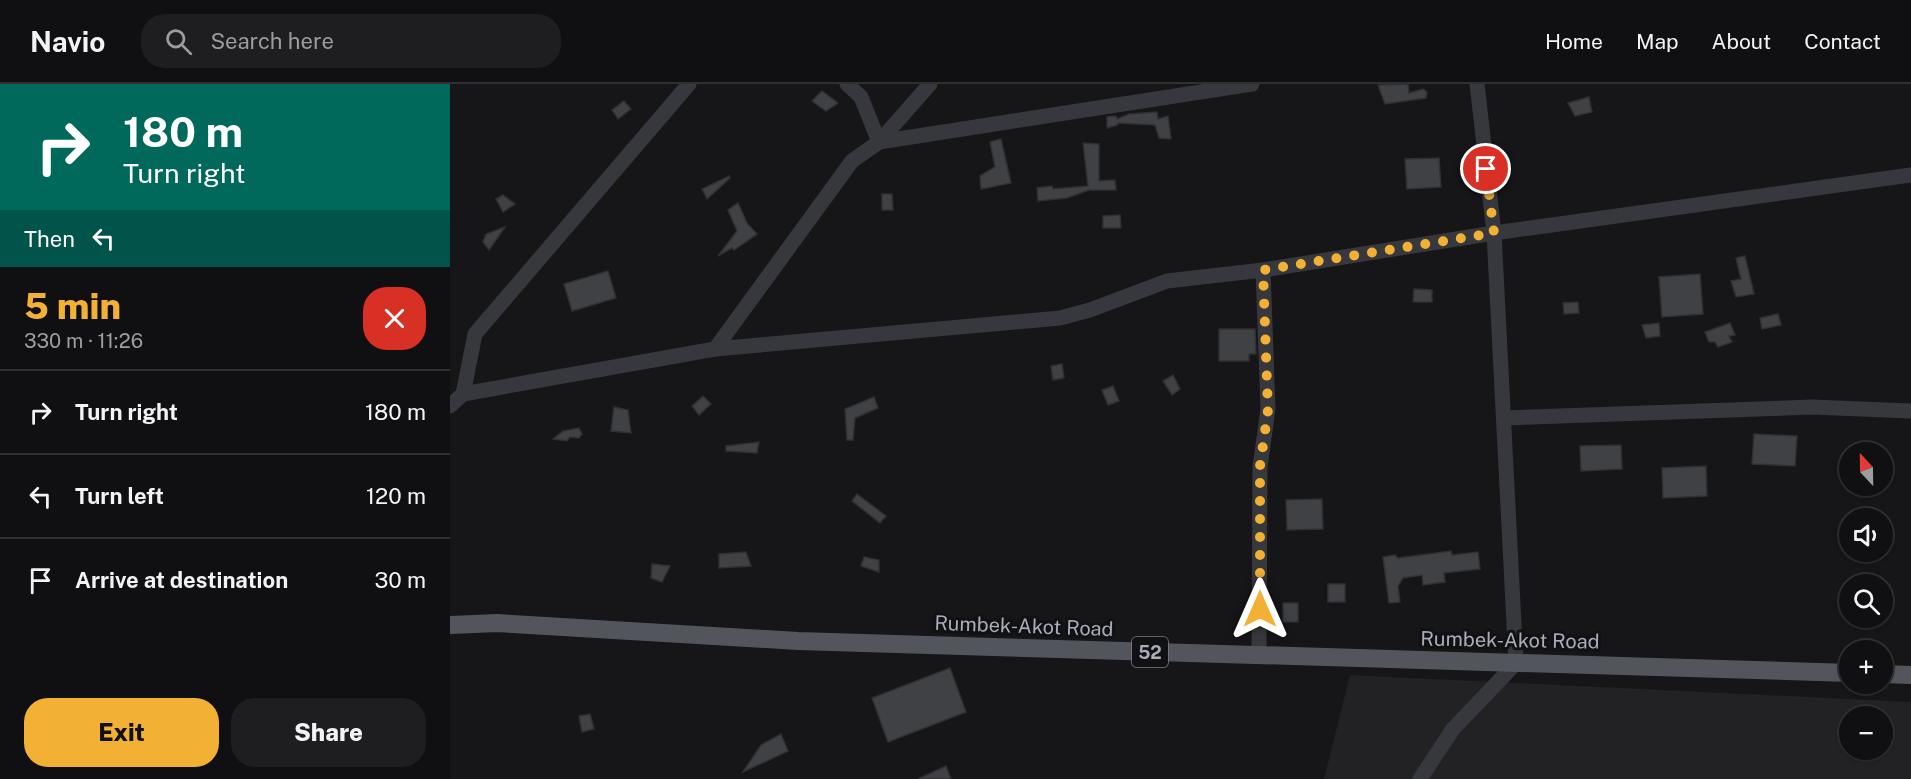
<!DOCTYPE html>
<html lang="en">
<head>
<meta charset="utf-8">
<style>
	:root { --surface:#101012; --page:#1e1e20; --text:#f1f3f6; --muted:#9c9d9f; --line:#303032; --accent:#f2b134 }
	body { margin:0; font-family:"Public Sans",sans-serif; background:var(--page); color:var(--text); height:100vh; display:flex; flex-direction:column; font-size:22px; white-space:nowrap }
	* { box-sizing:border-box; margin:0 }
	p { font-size:20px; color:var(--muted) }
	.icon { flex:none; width:33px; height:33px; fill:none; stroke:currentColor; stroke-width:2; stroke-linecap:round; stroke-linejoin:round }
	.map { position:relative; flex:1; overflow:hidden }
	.drawer { display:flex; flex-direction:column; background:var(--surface); width:450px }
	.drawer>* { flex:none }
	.banner { background:#00695c; color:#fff; overflow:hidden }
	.needle { width:39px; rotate:338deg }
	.tools { position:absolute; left:1389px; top:358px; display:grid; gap:12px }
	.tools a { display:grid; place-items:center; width:54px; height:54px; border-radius:50%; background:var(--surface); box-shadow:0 2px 4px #0004,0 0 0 2px var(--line); font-size:30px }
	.pin { position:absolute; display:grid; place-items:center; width:51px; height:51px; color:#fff; margin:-26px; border:3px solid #fff; border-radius:50%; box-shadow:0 2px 6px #0007 }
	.me { position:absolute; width:66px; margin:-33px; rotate:0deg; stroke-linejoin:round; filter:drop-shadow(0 0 4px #0008) }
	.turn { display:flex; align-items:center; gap:21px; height:126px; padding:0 24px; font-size:27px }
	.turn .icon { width:78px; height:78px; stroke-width:2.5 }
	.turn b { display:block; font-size:42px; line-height:51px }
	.then { display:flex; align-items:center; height:57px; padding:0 24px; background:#0003; gap:12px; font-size:22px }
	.round { display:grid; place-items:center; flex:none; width:63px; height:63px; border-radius:24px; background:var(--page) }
	.summary { display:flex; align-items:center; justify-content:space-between; height:102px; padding:0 24px }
	h1 { font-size:36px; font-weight:800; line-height:45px; color:var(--accent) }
	.primary-button { display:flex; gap:12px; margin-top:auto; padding:12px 24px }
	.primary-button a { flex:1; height:69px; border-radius:24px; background:var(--accent); color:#111; font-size:24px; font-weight:800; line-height:69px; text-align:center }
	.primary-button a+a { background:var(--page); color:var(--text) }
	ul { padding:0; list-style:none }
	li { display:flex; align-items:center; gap:18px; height:84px; padding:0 24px; border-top:2px solid var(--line) }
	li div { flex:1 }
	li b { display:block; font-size:22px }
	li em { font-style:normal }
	header { display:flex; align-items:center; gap:36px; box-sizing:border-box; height:84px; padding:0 30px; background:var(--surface); border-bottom:2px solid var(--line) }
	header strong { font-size:28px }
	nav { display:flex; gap:33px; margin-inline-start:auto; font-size:21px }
	.search { width:420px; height:54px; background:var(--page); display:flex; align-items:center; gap:15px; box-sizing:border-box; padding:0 21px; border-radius:24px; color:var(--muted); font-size:22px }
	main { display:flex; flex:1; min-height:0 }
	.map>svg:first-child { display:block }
</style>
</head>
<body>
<header>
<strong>Navio</strong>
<div class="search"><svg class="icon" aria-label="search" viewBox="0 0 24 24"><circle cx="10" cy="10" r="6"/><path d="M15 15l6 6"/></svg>Search here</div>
<nav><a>Home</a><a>Map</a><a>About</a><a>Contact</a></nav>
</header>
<main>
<section class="drawer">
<div class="banner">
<div class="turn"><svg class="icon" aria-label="right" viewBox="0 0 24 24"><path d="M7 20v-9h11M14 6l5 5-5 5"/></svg><div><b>180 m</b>Turn right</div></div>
<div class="then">Then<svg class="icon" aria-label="left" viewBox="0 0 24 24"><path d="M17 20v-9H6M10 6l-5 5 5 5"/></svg></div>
</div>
<div class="summary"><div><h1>5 min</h1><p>330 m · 11:26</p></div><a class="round" style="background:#d93025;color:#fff"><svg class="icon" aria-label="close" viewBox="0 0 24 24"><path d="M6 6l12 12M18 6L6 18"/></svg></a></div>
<ul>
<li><svg class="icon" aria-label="right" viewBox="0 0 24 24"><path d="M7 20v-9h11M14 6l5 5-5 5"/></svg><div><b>Turn right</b></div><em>180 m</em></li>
<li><svg class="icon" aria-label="left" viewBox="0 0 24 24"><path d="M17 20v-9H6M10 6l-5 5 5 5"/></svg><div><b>Turn left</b></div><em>120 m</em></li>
<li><svg class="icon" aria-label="arrive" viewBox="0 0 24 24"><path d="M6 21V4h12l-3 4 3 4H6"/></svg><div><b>Arrive at destination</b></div><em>30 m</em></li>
</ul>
<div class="primary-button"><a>Exit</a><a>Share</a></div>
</section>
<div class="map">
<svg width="1461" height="695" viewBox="0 0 1461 695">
	<rect width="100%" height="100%" fill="#161618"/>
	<path fill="#222225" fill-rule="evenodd" d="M900 591 1461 618V695H874ZM1400 633H1432V666H1400Z"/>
	<g fill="#404145" stroke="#303034" stroke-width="1.5">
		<polygon points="958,0 959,9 973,5 977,8 976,14 935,20 928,1"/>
		<polygon points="372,7 388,19 376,27 362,17"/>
		<polygon points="1139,13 1142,28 1125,32 1118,19"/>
		<polygon points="174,17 181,25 168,35 162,26"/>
		<polygon points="707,28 708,35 718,32 721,55 709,54 705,41 668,39 668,41 657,44 657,33 666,32 667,35 679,30"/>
		<polygon points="551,55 561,99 531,105 530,92 545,83 540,58"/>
		<polygon points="633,59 649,60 649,97 665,96 666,106 639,106 617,114 588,117 587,104 602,102 603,105 638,102"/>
		<polygon points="989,74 991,103 957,105 955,75"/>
		<polygon points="279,92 280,94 257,115 252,105"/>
		<polygon points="432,110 442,110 443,126 432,126"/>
		<polygon points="53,111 65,120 53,128 46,115"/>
		<polygon points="288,119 297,139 307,150 284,166 282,164 268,172 287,147 278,126"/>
		<polygon points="670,131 671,144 653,144 653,132"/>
		<polygon points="55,143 39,166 33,158 36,150"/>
		<polygon points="1295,172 1304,210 1286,213 1281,197 1291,195 1286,174"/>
		<polygon points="158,187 166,214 122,227 114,200"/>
		<polygon points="1250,190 1253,230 1212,233 1209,193"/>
		<polygon points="964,205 982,206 982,218 963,218"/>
		<polygon points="1128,218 1129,229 1114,230 1113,219"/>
		<polygon points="1328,230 1331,241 1312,245 1310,234"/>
		<polygon points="1209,239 1210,252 1196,254 1192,241"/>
		<polygon points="1280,239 1285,251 1279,252 1282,258 1268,263 1265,258 1259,258 1255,248"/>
		<polygon points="769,245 805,245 806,270 799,270 799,277 769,277"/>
		<polygon points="612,280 614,294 603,296 601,282"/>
		<polygon points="723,291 730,305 722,311 713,297"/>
		<polygon points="663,302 669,317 658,321 652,306"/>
		<polygon points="253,312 261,320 249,331 242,322"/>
		<polygon points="424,313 428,324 405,334 403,356 397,356 395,325"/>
		<polygon points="164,323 178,326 181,349 161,347"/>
		<polygon points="129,344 132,350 129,354 120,353 117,357 103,355 113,347"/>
		<polygon points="1304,350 1347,352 1345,382 1302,380"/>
		<polygon points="309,358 307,369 276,367 276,362"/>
		<polygon points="1171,361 1172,385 1131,387 1130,362"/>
		<polygon points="1256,382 1257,412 1213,414 1212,384"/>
		<polygon points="407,410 436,432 430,439 402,417"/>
		<polygon points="872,415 873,445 837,446 836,416"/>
		<polygon points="1001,467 1002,471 1028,468 1030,485 994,489 995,498 973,501 972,491 953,494 948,502 950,518 939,519 933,473 945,471 948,474"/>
		<polygon points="296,468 301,482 269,484 269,470"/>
		<polygon points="414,473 429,476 429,488 411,482"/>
		<polygon points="202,480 220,482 212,498 201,494"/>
		<rect x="878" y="500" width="17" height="18"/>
		<rect x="833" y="519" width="15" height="19"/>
		<polygon points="500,584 516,628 438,658 422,614"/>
		<polygon points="140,630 144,645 132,648 129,632"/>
		<polygon points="331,650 338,667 293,688 311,661"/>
		<polygon points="496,682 501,695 468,695"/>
	</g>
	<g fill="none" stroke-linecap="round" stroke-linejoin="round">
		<g stroke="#37383d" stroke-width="15">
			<polyline points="397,0 411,13 429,58 802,0"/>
			<polyline points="265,265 402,77 429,58 480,0"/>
			<polyline points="13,310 25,250 239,0"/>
			<polyline points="0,322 13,310 265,265 610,234 640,226 717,197 813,186 1044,149 1461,91"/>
			<polyline points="1054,334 1362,323 1461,327"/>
			<polyline points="809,572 810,383 818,325 813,186"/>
			<polyline points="970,695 1003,645 1066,579 1044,149 1027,0"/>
		</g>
		<g stroke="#53555c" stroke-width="18">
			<polyline points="0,541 47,539 348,557 1400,589"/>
			<polyline points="1432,590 1461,591"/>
		</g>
	</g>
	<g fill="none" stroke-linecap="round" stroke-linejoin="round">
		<polyline stroke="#f2b134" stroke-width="10" stroke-dasharray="0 18" points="810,525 810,382 818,326 813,186 1044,149 1036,85"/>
	</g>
	<g text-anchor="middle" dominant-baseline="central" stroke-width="6" stroke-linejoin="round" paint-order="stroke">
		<rect fill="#111113" stroke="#7b7e86" stroke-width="1.5" x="682" y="553" width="36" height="30" rx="4.5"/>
		<g font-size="18" font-weight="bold" fill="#a8adb8">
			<text x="700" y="568">52</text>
		</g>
		<g font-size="20" fill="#a8adb8" stroke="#111113">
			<text transform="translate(574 542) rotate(2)">Rumbek-Akot Road</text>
			<text transform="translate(1060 556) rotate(1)">Rumbek-Akot Road</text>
		</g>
	</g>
</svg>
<div class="tools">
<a><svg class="needle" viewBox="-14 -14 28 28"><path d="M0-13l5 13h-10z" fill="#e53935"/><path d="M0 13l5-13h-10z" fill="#9c9d9f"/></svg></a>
<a><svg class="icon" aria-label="sound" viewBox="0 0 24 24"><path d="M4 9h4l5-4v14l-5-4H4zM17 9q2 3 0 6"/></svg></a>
<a><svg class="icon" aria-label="search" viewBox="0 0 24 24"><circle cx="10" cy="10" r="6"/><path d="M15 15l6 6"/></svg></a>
<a>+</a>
<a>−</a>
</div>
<div class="pin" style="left:1036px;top:85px;background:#d93025"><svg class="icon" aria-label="arrive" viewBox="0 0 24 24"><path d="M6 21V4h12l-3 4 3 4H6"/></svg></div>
<svg class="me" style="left:810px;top:525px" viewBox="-20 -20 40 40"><path d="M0-17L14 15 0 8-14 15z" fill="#f2b134" stroke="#fff" stroke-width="4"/></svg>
</div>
</main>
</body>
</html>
